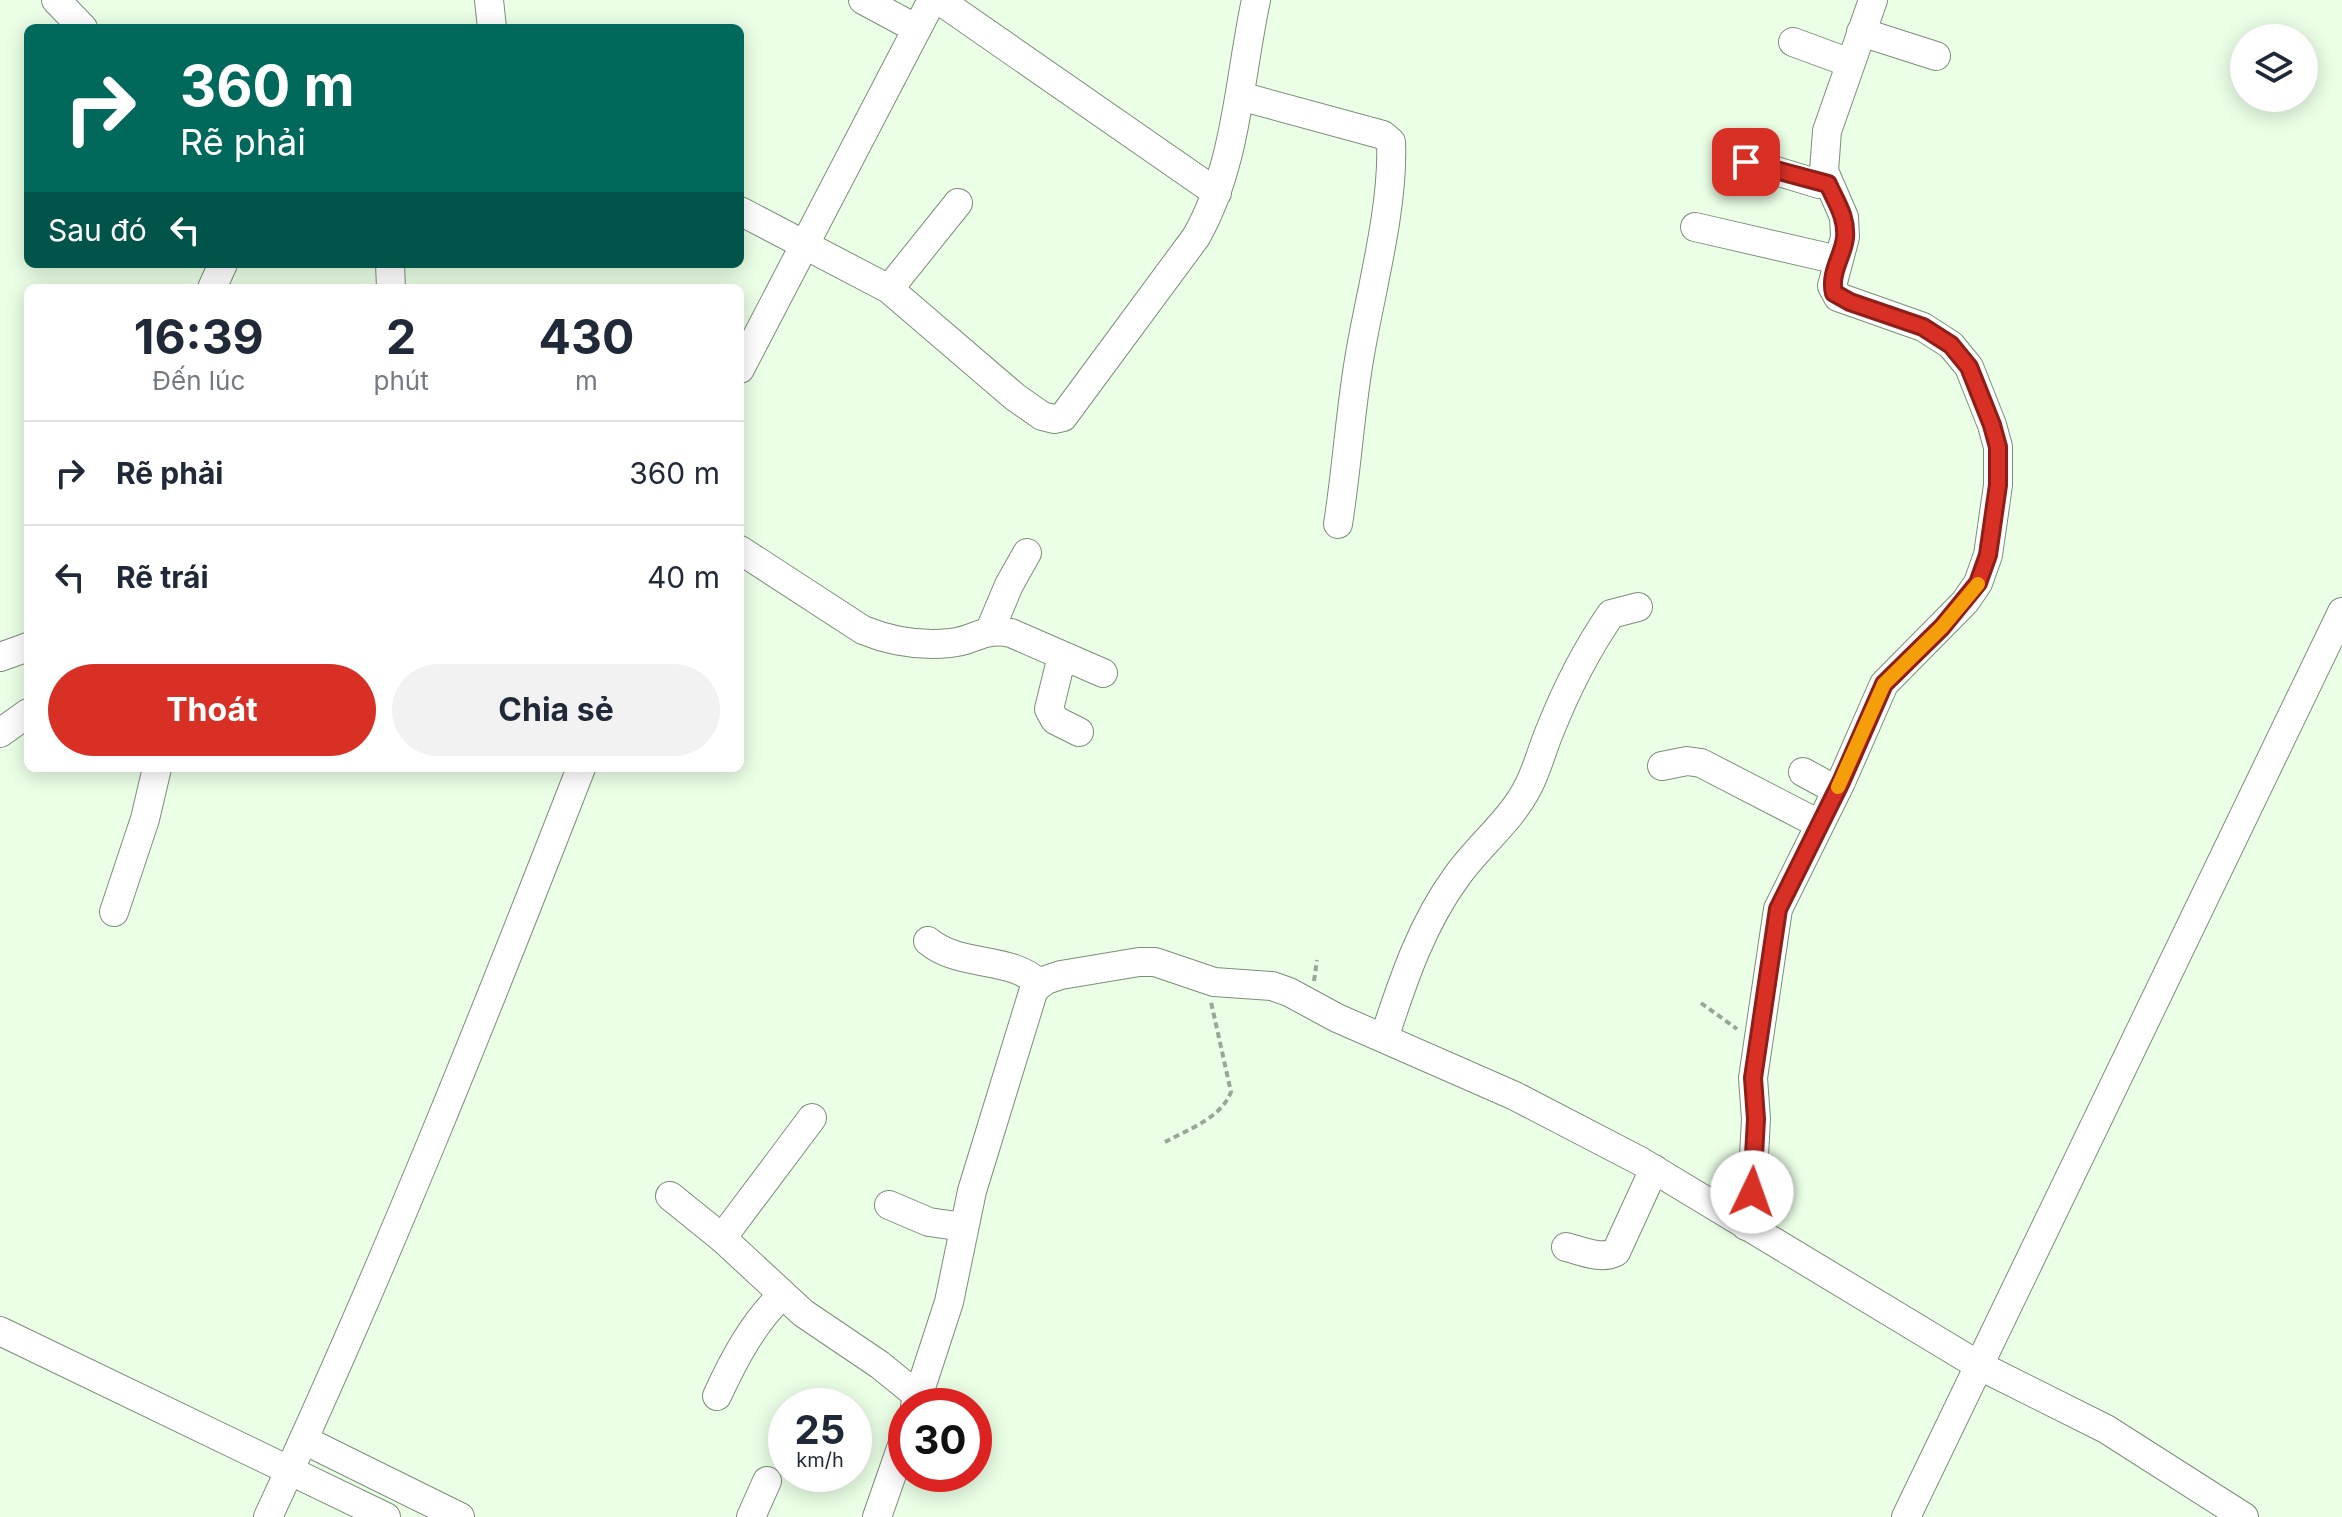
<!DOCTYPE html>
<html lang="vi">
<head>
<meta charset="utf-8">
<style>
	:root { --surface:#fff; --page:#f2f2f3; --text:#1f2937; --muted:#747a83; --line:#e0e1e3; --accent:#d93025 }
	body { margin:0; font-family:Inter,sans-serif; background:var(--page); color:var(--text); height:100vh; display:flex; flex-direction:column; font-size:30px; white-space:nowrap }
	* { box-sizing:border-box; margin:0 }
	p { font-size:26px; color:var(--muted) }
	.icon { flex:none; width:44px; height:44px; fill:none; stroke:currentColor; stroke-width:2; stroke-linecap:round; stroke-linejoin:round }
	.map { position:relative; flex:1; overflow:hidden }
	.panel { position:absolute; left:24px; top:284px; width:720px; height:488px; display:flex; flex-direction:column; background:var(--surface); border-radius:12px; box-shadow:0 4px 20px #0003 }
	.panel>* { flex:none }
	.top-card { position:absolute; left:24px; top:24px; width:720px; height:244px; border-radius:12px; box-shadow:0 4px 20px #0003; background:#00695c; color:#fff; overflow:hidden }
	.fabs { position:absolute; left:2230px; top:24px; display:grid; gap:16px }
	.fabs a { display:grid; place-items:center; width:88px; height:88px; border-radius:50%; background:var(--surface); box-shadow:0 4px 20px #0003; font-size:40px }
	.speed { position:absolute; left:768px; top:1388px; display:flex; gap:16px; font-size:40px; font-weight:700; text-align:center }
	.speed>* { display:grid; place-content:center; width:104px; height:104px; border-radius:50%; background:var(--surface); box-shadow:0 4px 20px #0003; line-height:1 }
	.speed small { font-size:20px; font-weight:400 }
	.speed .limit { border:12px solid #d22; background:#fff; color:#111 }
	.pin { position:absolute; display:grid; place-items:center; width:68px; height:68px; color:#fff; margin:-34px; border-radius:16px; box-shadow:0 4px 12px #0006 }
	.me { position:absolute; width:88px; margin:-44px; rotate:3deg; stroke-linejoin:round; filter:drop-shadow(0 0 6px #0008) }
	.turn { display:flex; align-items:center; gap:28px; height:168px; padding:0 24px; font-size:36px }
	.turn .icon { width:104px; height:104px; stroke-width:2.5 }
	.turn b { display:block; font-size:56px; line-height:68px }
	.then { display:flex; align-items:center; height:76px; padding:0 24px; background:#0003; gap:16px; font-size:30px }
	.eta { display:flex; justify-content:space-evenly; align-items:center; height:136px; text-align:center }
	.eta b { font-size:48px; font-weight:700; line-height:56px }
	.action { display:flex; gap:16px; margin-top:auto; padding:16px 24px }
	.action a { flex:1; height:92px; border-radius:48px; background:var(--accent); color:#fff; font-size:32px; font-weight:700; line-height:92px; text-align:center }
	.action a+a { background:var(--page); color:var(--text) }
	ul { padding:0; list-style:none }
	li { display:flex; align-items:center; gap:24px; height:104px; padding:0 24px; border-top:2px solid var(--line) }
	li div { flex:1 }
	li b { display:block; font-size:30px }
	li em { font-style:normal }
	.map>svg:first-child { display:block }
</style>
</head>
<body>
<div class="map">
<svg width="2342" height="1517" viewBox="0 0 2342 1517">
	<rect width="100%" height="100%" fill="#eaffe6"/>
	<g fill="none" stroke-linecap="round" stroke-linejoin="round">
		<defs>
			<g id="minor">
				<polyline points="56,0 83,28"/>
				<polyline points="489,0 492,28"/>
				<polyline points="863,0 917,29"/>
				<polyline points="939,0 1217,193"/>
				<polyline points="1861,32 1936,56"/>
				<polyline points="1793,42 1850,63"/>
				<path d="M1240 96 1383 135 1391 142C1394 206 1371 290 1360 354 1350 411 1347 468 1338 524"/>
				<polyline points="1746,162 1819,184 1828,184"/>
				<path d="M740 211 889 289 1015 397 1042 416 1054 419 1063 417 1196 237C1237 165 1239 79 1256 0"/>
				<polyline points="1695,227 1838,260"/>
				<polyline points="390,264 391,288"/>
				<polyline points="212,288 223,264"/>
				<polyline points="889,289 958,203"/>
				<polyline points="740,369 932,0"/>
				<path d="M740 550 863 630C890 641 921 646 950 643 976 641 981 627 1011 633L1103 673"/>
				<polyline points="990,630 1009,585 1027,553"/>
				<polyline points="1062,656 1049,709 1055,720 1079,732"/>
				<polyline points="0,657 28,647"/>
				<polyline points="0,733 28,713"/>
				<polyline points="1662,766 1687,761 1701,763 1819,824"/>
				<polyline points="1803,772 1836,790"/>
				<polyline points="114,912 145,819 157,768"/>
				<path d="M928 941C960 968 1010 955 1040 984"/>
				<path d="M1384 1038C1403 981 1421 925 1457 876 1479 845 1512 820 1529 785 1538 767 1543 746 1551 728 1567 688 1587 649 1611 614L1638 607"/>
				<polyline points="670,1196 722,1238 803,1313 880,1365 918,1396"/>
				<polyline points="889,1205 929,1222 964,1227"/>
				<polyline points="1746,1226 1752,1192 1756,1119 1753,1078 1778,909 1841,782 1884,684 1965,602 1978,583 1988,555 1998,485 1998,447 1992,425 1969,367 1951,345 1923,327 1838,297 1832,286 1845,237 1844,217 1824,171 1827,131 1873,0"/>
				<polyline points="722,1238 812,1118"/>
				<path d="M1566 1247C1582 1251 1601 1260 1616 1252L1654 1169"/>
				<polyline points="0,1331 386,1517"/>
				<path d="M717 1396C734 1359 753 1323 782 1295"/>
				<polyline points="915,1406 949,1302 972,1191 1034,989 1046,980 1061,975 1139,962 1155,962 1214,982 1272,986 1289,992 1337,1018 1515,1096 1640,1161 1978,1365 2106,1429 2244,1517"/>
				<polyline points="304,1440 460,1517"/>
				<path d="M268 1517C382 1272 483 1020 581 768"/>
				<polyline points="751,1517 767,1481"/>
				<polyline points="877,1517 906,1434"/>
				<polyline points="1906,1517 2342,612"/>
			</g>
		</defs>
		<use href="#minor" stroke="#7b8f78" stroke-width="30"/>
		<g stroke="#98a895" stroke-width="4" stroke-dasharray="6 4" stroke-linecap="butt">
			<polyline points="1314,981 1317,960"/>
			<polyline points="1701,1003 1737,1029"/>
			<path d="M1165 1142C1189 1129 1221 1118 1231 1092L1211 1002"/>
		</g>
		<use href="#minor" stroke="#fff" stroke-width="28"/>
	</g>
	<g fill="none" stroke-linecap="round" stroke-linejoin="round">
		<defs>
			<path id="route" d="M1746 162 1828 184C1836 202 1847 217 1845 238 1843 256 1829 273 1834 293L1850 302 1923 327 1951 345 1969 367 1992 425 1998 447V485L1988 555 1978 583 1942 627 1884 684 1841 782 1778 909 1753 1078 1756 1119 1752 1192"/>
		</defs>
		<use href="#route" stroke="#8d1f18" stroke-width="20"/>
		<use href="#route" stroke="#d93025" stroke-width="14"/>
		<polyline stroke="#f59e0b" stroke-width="14" points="1838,787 1884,684 1942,627 1978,584"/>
	</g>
</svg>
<div class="fabs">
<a><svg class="icon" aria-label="layers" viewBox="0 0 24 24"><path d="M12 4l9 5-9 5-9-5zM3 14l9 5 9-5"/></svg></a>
</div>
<div class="speed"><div>25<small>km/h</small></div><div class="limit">30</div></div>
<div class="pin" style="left:1746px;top:162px;background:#d93025"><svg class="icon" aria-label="arrive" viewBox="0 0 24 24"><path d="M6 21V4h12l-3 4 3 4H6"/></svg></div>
<svg class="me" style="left:1752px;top:1192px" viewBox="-20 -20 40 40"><circle r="19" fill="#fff"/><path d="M0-13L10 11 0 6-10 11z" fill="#d93025"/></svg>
<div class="top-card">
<div class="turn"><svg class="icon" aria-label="right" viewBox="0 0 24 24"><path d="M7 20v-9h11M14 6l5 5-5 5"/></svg><div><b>360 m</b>Rẽ phải</div></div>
<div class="then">Sau đó<svg class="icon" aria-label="left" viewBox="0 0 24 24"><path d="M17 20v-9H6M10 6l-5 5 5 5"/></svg></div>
</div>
<section class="panel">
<div class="eta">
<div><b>16:39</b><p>Đến lúc</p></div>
<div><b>2</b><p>phút</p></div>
<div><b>430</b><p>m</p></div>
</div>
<ul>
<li><svg class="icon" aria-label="right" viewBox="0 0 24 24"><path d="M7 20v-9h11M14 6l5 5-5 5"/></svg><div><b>Rẽ phải</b></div><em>360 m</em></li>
<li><svg class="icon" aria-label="left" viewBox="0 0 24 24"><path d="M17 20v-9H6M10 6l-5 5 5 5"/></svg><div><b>Rẽ trái</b></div><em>40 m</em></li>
</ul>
<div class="action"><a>Thoát</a><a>Chia sẻ</a></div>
</section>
</div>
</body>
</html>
